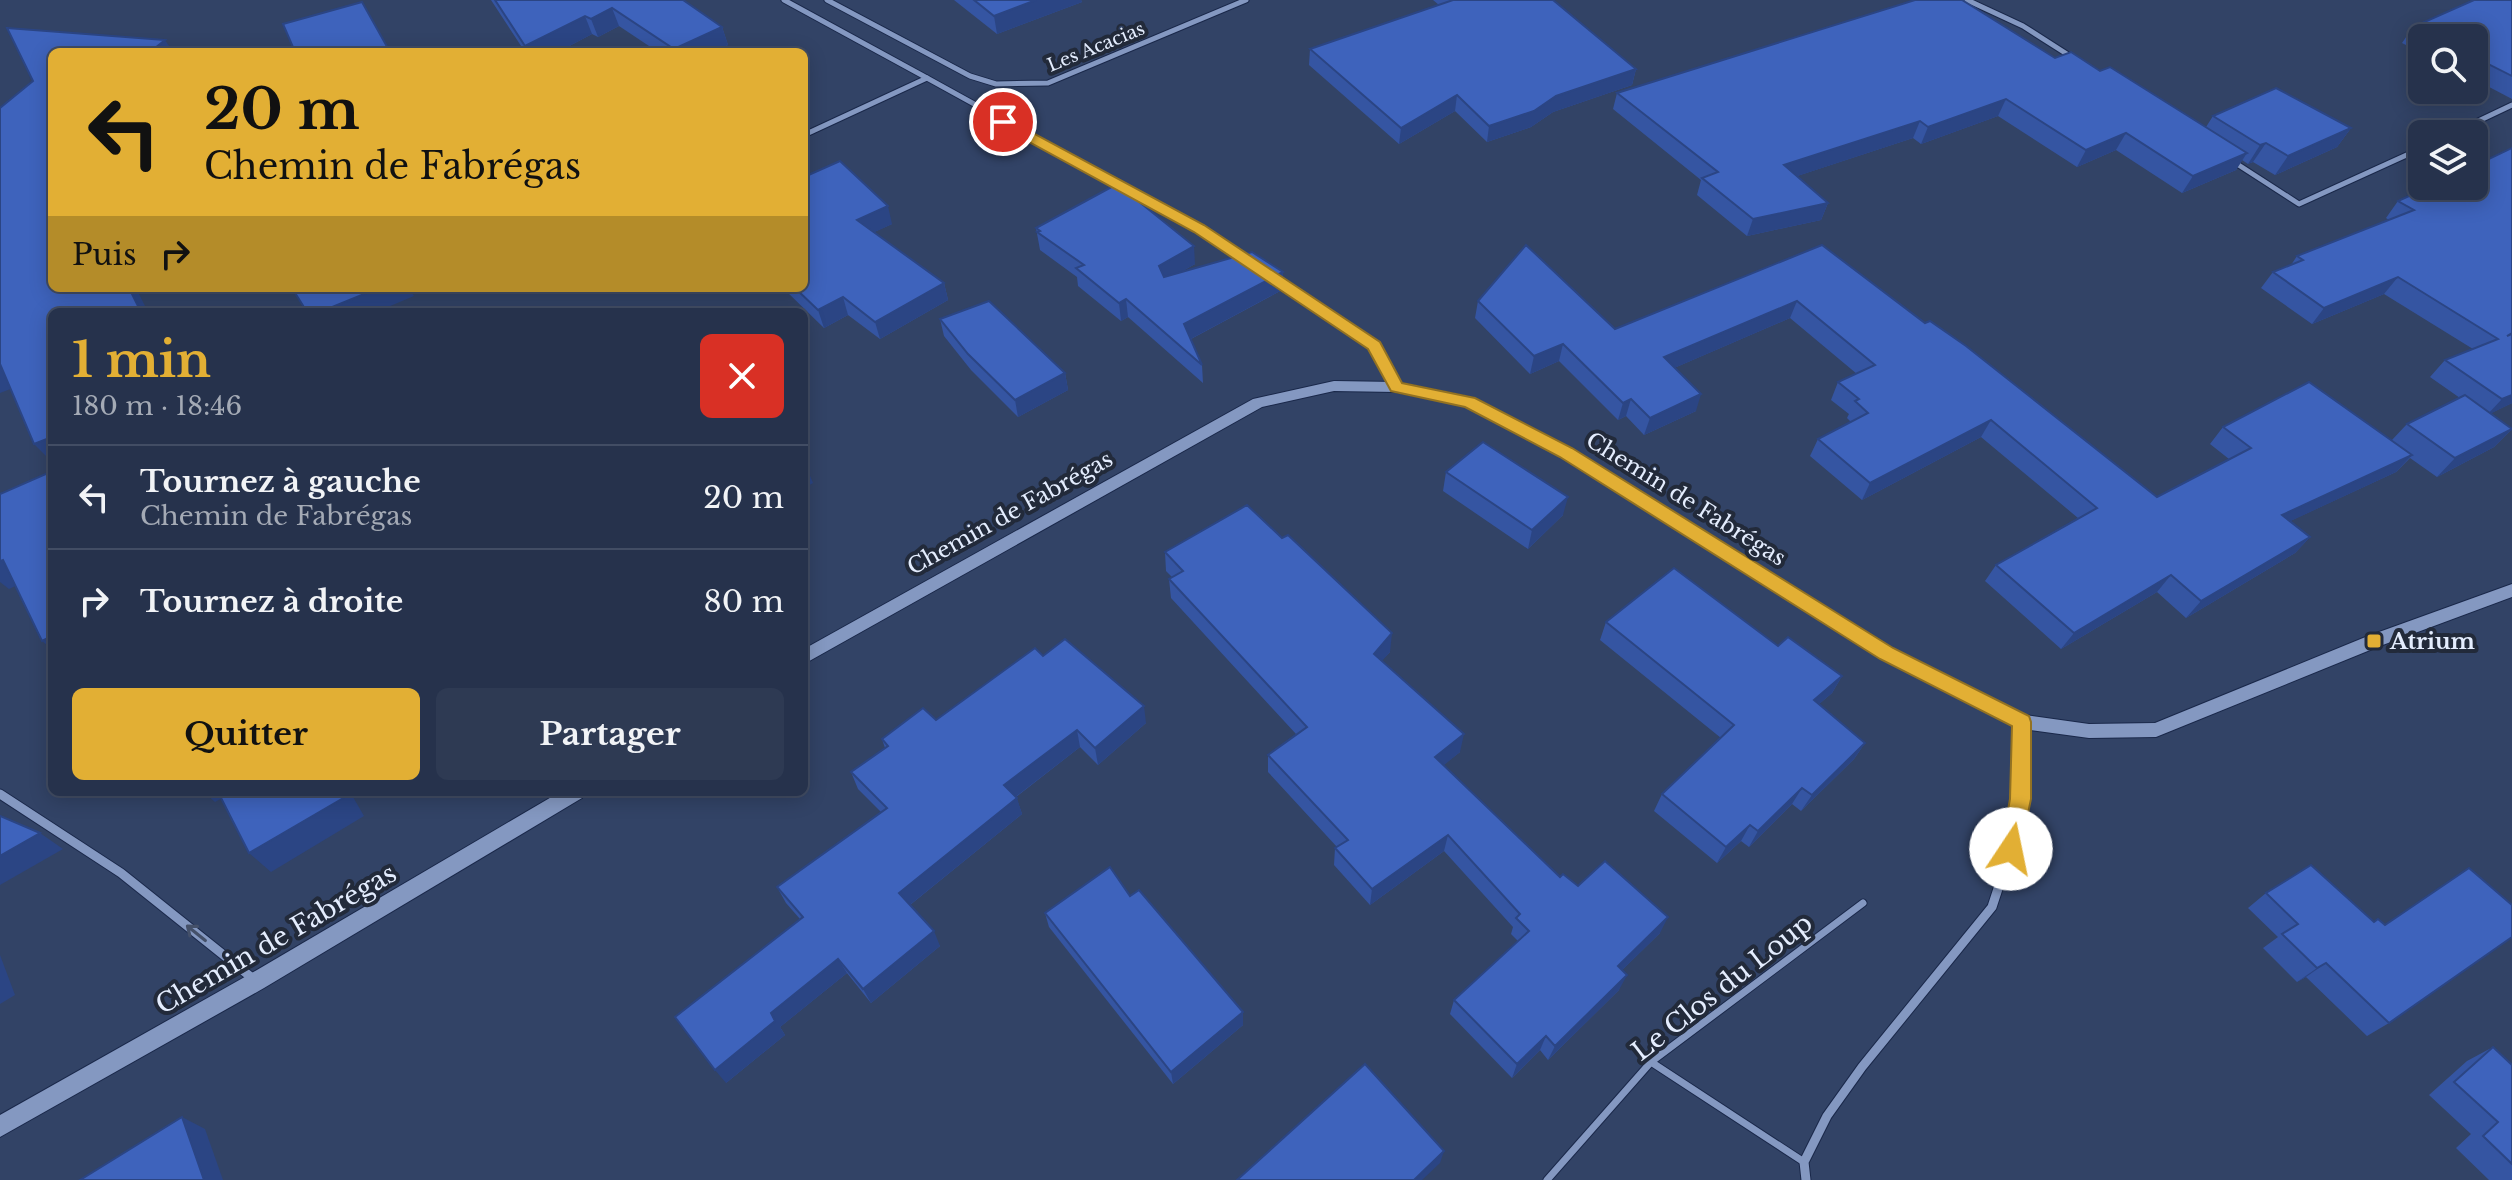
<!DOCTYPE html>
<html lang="fr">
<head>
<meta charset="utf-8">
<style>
	:root { --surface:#26324c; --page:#2e3a53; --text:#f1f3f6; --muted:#a4aab5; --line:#424d64; --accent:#e2af34 }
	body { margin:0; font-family:"Libre Baskerville",serif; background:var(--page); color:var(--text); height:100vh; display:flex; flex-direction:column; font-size:30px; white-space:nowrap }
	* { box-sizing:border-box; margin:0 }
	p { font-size:26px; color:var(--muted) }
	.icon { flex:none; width:44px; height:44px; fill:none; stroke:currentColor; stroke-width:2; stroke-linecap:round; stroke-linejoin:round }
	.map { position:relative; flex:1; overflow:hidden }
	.drawer { position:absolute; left:48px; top:308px; width:760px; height:488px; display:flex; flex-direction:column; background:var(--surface); border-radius:12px; box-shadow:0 4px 20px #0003,0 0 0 2px var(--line) }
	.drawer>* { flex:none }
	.top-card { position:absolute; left:48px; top:48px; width:760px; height:244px; border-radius:12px; box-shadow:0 4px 20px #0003,0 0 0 2px var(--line); background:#e2af34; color:#111; overflow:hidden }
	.controls { position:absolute; left:2408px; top:24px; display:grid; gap:16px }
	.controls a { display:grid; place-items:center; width:80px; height:80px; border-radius:12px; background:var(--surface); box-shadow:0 4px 20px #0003,0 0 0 2px var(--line); font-size:40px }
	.pin { position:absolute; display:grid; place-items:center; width:68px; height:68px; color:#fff; margin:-34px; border:4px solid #fff; border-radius:50%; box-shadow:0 2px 8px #0007 }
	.me { position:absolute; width:88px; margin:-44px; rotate:11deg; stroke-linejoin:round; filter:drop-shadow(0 0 6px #0008) }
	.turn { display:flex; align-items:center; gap:28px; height:168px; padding:0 24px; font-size:36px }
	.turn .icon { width:104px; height:104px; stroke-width:2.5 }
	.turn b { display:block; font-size:56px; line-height:68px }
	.then { display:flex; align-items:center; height:76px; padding:0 24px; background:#0003; gap:16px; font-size:30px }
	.round { display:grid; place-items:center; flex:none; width:84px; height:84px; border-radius:12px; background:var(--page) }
	.head { display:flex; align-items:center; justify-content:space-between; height:136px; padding:0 24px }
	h1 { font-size:48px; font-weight:700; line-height:60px; color:var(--accent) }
	.action { display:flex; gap:16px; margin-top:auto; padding:16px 24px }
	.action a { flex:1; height:92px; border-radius:12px; background:var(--accent); color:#111; font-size:32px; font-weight:700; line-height:92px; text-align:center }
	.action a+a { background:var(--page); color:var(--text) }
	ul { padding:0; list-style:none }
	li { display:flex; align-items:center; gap:24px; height:104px; padding:0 24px; border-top:2px solid var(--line) }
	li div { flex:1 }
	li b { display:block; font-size:30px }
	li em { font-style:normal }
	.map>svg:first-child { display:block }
</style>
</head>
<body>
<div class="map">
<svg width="2512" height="1180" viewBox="0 0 2512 1180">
	<rect width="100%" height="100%" fill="#324366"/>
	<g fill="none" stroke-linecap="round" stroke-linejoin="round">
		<defs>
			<g id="lane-far2">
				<polyline points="784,0 927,78"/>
				<polyline points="827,0 970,76 996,84 1048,83 1246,0"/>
				<polyline points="1967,0 2023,26 2070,56"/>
				<polyline points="2451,134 2512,105"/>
				<polyline points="804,135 927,78 1199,228 1244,259"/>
				<polyline points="2234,162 2299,204 2422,148"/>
				<polyline points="1277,280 1320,309"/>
			</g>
			<polyline id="lane-far1" points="1317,307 1374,345 1396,387"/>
			<g id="lane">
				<polyline points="1651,1062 1804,1162"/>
				<polyline points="1547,1180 1651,1062 1863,903"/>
			</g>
			<g id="street">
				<polyline points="0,794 121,873 256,981"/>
				<polyline points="1806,1180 1804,1162 1827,1116 1862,1067 1992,907 2011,849 2021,799 2022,722"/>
			</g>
			<g id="secondary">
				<polygon points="1334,381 1396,382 1474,398 1571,448 1892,648 2025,715 2089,724 2155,723 2368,636 2512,584 2512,597 2380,646 2156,737 2089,738 2022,729 1880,658 1561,456 1465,406 1396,392 1334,391 1262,407 804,664 804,649 1253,399"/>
				<polygon points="560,792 585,792 582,798 264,988 0,1137 0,1115 250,974"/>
			</g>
		</defs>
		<use href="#lane-far2" stroke="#1a284a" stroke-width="7"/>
		<use href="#lane-far1" stroke="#1a284a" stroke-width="8"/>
		<use href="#lane" stroke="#1a284a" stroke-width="9"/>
		<use href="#street" stroke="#1a284a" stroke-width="11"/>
		<use href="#secondary" stroke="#1a284a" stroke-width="2"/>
		<use href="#lane-far2" stroke="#8498c1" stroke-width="5"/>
		<use href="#lane-far1" stroke="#8498c1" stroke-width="6"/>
		<use href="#lane" stroke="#8498c1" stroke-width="7"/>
		<use href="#street" stroke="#8498c1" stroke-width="9"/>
		<use href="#secondary" fill="#8498c1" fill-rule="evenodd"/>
	</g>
	<g fill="#3555a2">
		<polygon points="491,0 683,0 722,27 728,45 713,52 658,52 619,26 598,37 592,34 558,52 525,52"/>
		<polygon points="954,0 1081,0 1082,2 997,34"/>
		<polygon points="1433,0 1553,0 1636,69 1632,85 1553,112 1531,127 1487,142 1455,111 1399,144 1309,65 1310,49 1439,5"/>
		<polygon points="2512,0 2512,99 2474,79 2474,38 2422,38 2422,53 2402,43 2413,27"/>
		<polygon points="2055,58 2100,71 2206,127 2213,116 2351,128 2337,147 2275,175 2253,162 2248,164 2242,160 2236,170 2182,193 2116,150 2077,167 1998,116 1921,144 1913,138 1797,176 1828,203 1821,220 1747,236 1697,195 1701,180 1613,109 1617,93"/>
		<polygon points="804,177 892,224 874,232 944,283 948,300 880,339 848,315 824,328 783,288 804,288"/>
		<polygon points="2474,186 2512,403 2491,413 2512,429 2494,447 2437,477 2410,458 2396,472 2290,521 2310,537 2295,553 2186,618 2157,592 2061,649 1985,581 1996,565 2078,518 1981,437 1862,500 1810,456 1818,439 1851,422 1847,418 1849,414 1831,400 1838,382 1857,374 1790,318 1674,368 1696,411 1644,435 1626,416 1618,420 1559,361 1530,374 1475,318 1478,301 1615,329 1822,245 2157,497 2229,459 2210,444 2223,427 2391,441 2407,424 2460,398 2430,377 2445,360 2473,349 2384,294 2312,324 2261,288 2273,272 2291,265 2297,256 2389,220 2386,218 2398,201"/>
		<polygon points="1036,228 1195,264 1179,273 1283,272 1282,290 1191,339 1202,365 1203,383 1128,317 1121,321 1078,286 1077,277 1040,250"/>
		<polygon points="940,319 1065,373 1068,390 1018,417 971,370 944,336"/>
		<polygon points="1446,472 1563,515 1528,549 1443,491"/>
		<polygon points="1165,552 1390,652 1381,661 1460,752 1443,765 1560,877 1660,933 1622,970 1619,990 1548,1060 1540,1050 1512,1078 1450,1014 1454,1000 1518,941 1511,934 1513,927 1444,851 1370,905 1334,865 1335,848 1337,847 1268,772 1268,755 1296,734 1171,598 1169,579 1172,577 1166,571"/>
		<polygon points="1606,622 1778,646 1842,676 1832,693 1819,704 1865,743 1854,759 1801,811 1792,804 1749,847 1741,841 1717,863 1654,811 1662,794 1721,738 1600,640"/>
		<polygon points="1043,656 1146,723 1098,765 1080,747 1016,797 1022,814 910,905 940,946 871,1003 847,973 780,1027 785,1035 726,1083 800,919 786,903 777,887 881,812 858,789 851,772 885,748 882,739 936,720"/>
		<polygon points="2311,865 2389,1023 2367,1036 2306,977 2297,982 2263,948 2278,937 2248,908 2266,893"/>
		<polygon points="1130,896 1243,1025 1173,1084 1049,927 1045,913"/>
		<polygon points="2493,1047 2512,1065 2512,1180 2489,1180 2456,1148 2471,1134 2429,1095 2467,1061"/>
	</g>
	<g fill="#2b4584">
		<polygon points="1036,0 1081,0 1082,2 997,34 994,16"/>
		<polygon points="612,8 619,26 598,37 591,19"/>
		<polygon points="585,16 592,34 558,52 528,52 525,46"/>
		<polygon points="722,27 728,45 713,52 675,52 674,49"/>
		<polygon points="165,40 173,52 150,52"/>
		<polygon points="1636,69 1632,85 1553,112 1531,127 1487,142 1489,126 1556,96"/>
		<polygon points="1457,95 1455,111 1399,144 1401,128"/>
		<polygon points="2006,99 1998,116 1921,144 1928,127"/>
		<polygon points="1920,121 1913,138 1779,182 1784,165"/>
		<polygon points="2351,128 2337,147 2275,175 2288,156"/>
		<polygon points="2126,133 2116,150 2077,167 2086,150"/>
		<polygon points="2266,143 2253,162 2248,164 2260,145"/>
		<polygon points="2247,153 2236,170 2182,193 2193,176"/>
		<polygon points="1828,203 1821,220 1747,236 1753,219"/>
		<polygon points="888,206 892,224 862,238 857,220"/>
		<polygon points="1194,246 1195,264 1160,284 1159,266"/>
		<polygon points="1283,272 1282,290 1185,342 1184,324"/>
		<polygon points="2398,277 2384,294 2312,324 2324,308"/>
		<polygon points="944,283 948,300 880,339 875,322"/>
		<polygon points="129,288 136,288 148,312 141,312"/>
		<polygon points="379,288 409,288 414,296 376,312 320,312"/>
		<polygon points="843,297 848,315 824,328 818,310"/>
		<polygon points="1126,299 1128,317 1121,321 1119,303"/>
		<polygon points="1797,301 1790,318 1658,375 1664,357"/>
		<polygon points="1563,344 1559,361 1530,374 1534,356"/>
		<polygon points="0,364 21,385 0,393"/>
		<polygon points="1065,373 1068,390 1018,417 1015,400"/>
		<polygon points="1701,394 1696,411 1644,435 1650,418"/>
		<polygon points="2512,395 2512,403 2486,416 2502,399"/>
		<polygon points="1631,399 1626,416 1618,420 1623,403"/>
		<polygon points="1991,420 1981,437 1862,500 1870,483"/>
		<polygon points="2512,429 2494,447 2437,477 2455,458"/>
		<polygon points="52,437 52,462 34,444"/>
		<polygon points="2412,455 2396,472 2267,532 2282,515"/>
		<polygon points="806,466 813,483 804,488 804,468"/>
		<polygon points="1568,497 1563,515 1528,549 1532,530"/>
		<polygon points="2310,537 2295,553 2186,618 2201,601"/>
		<polygon points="3,560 26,581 9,589 0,582 0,561"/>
		<polygon points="2171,575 2157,592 2061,649 2074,633"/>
		<polygon points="1392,633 1390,652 1372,672 1374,654"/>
		<polygon points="52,636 52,649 42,641"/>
		<polygon points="1842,676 1832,693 1804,717 1814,700"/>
		<polygon points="1144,706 1146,723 1098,765 1095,748"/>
		<polygon points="1077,730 1080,747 1009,802 1004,785"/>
		<polygon points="1464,734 1460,752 1432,775 1435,757"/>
		<polygon points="1865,743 1854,759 1801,811 1812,795"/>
		<polygon points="1802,788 1792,804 1749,847 1758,831"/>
		<polygon points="204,792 230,792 231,793 215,802"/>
		<polygon points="342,792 361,792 353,797 364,816 271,872 249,853"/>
		<polygon points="1017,798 1022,814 906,908 899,893"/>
		<polygon points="1750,825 1741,841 1717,863 1726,847"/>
		<polygon points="40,833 63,849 0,885 0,856"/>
		<polygon points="1448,835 1444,851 1370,905 1372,889"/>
		<polygon points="1668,917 1660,933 1611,981 1618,966"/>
		<polygon points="934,931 940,946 871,1003 863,989"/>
		<polygon points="0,955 15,995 0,1004"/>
		<polygon points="838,959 847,973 780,1027 785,1035 726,1083 715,1070 771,1013"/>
		<polygon points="2326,963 2306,977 2297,982 2317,968"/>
		<polygon points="1627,975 1619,990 1548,1060 1555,1046"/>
		<polygon points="1243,1012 1243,1025 1173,1084 1171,1072"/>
		<polygon points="1546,1036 1540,1050 1512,1078 1517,1064"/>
		<polygon points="182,1117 205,1129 223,1180 204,1180"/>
		<polygon points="1444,1151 1440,1163 1422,1180 1414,1180"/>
	</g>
	<g fill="#3e63bc" stroke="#2b4584" stroke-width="2">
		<polygon points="495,0 683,0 722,27 674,49 612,8 591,19 585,16 525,46"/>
		<polygon points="974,0 1036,0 994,16"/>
		<polygon points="1453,0 1553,0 1636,69 1556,96 1534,111 1489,126 1457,95 1401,128 1310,49"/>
		<polygon points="1915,0 1962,0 2055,58 2071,52 2100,71 2110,67 2247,153 2193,176 2126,133 2086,150 2006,99 1928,127 1920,121 1784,165 1828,203 1753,219 1702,178 1718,172 1617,93"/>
		<polygon points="2474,0 2512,0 2512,76 2474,57 2474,38 2436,38 2413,27"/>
		<polygon points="362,2 390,52 295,52 283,24"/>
		<polygon points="7,28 165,40 150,52 52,52 52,288 129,288 141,312 52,312 52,437 34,444 0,364 0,108 33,81"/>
		<polygon points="255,49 292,52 256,52"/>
		<polygon points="2276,88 2351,128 2288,156 2266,143 2260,145 2213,116"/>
		<polygon points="2512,148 2512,333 2507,336 2512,334 2512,395 2502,399 2445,360 2498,339 2398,277 2324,308 2273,272 2303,260 2297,256 2414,210 2398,201 2431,186 2474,186 2474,166"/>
		<polygon points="840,161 888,206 857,220 944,283 875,322 843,297 818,310 795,288 804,288 804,177"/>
		<polygon points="1117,184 1194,246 1159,266 1164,277 1252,252 1283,272 1184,324 1202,365 1126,299 1119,303 1076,268 1084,265 1037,232 1040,231 1036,228"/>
		<polygon points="1526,245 1615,329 1822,245 1925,323 1930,321 1966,346 2157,497 2251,448 2223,427 2309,382 2412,455 2282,515 2310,537 2201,601 2171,575 2074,633 1996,565 2097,508 1991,420 1870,483 1818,439 1868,413 1855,401 1859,399 1838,382 1875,365 1797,301 1664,357 1701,394 1650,418 1631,399 1623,403 1563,344 1534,356 1478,301"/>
		<polygon points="292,288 379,288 320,312 307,312"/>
		<polygon points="989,301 1065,373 1015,400 968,354 940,319"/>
		<polygon points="2465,395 2512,429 2455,458 2407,424"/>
		<polygon points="1483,442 1568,497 1532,530 1446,472"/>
		<polygon points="48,473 52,481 52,636 42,641 3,560 0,561 0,494"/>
		<polygon points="1247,505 1282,538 1288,535 1392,633 1374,654 1464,734 1435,757 1560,877 1563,874 1578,886 1605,861 1668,917 1618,966 1627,975 1555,1046 1546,1036 1517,1064 1454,1000 1529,931 1516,918 1520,914 1448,835 1372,889 1335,848 1348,840 1268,755 1307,727 1169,579 1183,571 1165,552"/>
		<polygon points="1674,568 1778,646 1788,637 1842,676 1814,700 1865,743 1812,795 1802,788 1758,831 1750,825 1726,847 1662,794 1734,725 1606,622"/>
		<polygon points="1065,639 1144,706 1095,748 1077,730 1004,785 1017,798 899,893 934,931 863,989 838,959 771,1013 775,1021 715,1070 675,1017 803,917 777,887 887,808 851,772 888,746 882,739 923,708 936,720 1035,648 1043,656"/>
		<polygon points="218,792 342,792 345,797 249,853"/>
		<polygon points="0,816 40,833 0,856"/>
		<polygon points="2311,865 2374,922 2378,919 2385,925 2469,868 2512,905 2512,937 2389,1023 2326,963 2317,968 2282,934 2298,924 2266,893"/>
		<polygon points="1110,867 1130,896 1139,890 1243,1012 1171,1072 1045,913"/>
		<polygon points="2493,1047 2512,1065 2512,1164 2483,1136 2498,1122 2454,1082"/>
		<polygon points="1365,1064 1444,1151 1414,1180 1237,1180"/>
		<polygon points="182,1117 204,1180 80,1180"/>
	</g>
	<defs><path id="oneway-shaft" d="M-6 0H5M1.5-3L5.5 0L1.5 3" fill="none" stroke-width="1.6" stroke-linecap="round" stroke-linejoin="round" transform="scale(2)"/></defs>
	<use stroke="#445069" href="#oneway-shaft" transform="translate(196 933) rotate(-141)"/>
	<polygon fill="#e2af34" stroke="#937222" stroke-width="2" points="998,119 1007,119 1204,225 1380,342 1402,383 1475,398 1572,448 1893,648 2029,716 2031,722 2031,799 2019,856 2011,858 2004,856 2001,849 2010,799 2012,726 1880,659 1560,457 1465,407 1391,391 1368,349 1194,232 998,125"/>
	<rect fill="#e2af34" stroke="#222a3a" stroke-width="3" x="2366" y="633" width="16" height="16" rx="4"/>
	<g text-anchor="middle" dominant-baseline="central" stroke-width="8" stroke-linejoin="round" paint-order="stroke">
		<g font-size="18" fill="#e4edfe" stroke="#222a3a">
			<text transform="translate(1096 47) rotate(-22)">Les Acacias</text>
		</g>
		<g font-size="22" fill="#e4edfe" stroke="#222a3a">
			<text transform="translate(1686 499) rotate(32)">Chemin de Fabrégas</text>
			<text transform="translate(1010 513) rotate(-29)">Chemin de Fabrégas</text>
		</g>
		<g font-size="22" font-weight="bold" fill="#e4edfe" stroke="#222a3a" text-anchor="start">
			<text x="2390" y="641">Atrium</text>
		</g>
		<g font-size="26" fill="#e4edfe" stroke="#222a3a">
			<text transform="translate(276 939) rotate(-30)">Chemin de Fabrégas</text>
			<text transform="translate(1722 987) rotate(-38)">Le Clos du Loup</text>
		</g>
	</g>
</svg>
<div class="controls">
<a><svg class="icon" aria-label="search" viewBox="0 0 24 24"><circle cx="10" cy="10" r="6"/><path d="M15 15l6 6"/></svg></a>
<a><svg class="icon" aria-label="layers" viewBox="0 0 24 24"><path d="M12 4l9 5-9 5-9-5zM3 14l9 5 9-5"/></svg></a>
</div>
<div class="pin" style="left:1003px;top:122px;background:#d93025"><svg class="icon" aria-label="arrive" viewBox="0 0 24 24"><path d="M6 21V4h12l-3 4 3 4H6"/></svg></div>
<svg class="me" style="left:2011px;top:849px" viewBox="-20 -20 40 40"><circle r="19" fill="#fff"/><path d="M0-13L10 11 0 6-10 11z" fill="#e2af34"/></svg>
<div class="top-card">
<div class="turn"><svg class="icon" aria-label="left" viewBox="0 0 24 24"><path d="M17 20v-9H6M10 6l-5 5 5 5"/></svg><div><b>20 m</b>Chemin de Fabrégas</div></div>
<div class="then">Puis<svg class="icon" aria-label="right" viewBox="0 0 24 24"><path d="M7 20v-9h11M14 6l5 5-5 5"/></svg></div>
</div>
<section class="drawer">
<div class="head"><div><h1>1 min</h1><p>180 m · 18:46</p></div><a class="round" style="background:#d93025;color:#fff"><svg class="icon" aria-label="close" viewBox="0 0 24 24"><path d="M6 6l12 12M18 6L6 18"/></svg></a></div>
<ul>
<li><svg class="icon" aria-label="left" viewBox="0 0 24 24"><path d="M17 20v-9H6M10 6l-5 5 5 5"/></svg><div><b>Tournez à gauche</b><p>Chemin de Fabrégas</p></div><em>20 m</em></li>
<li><svg class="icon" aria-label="right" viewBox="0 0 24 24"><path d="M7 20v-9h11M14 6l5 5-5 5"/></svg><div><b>Tournez à droite</b></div><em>80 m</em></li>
</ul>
<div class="action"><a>Quitter</a><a>Partager</a></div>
</section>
</div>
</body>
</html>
